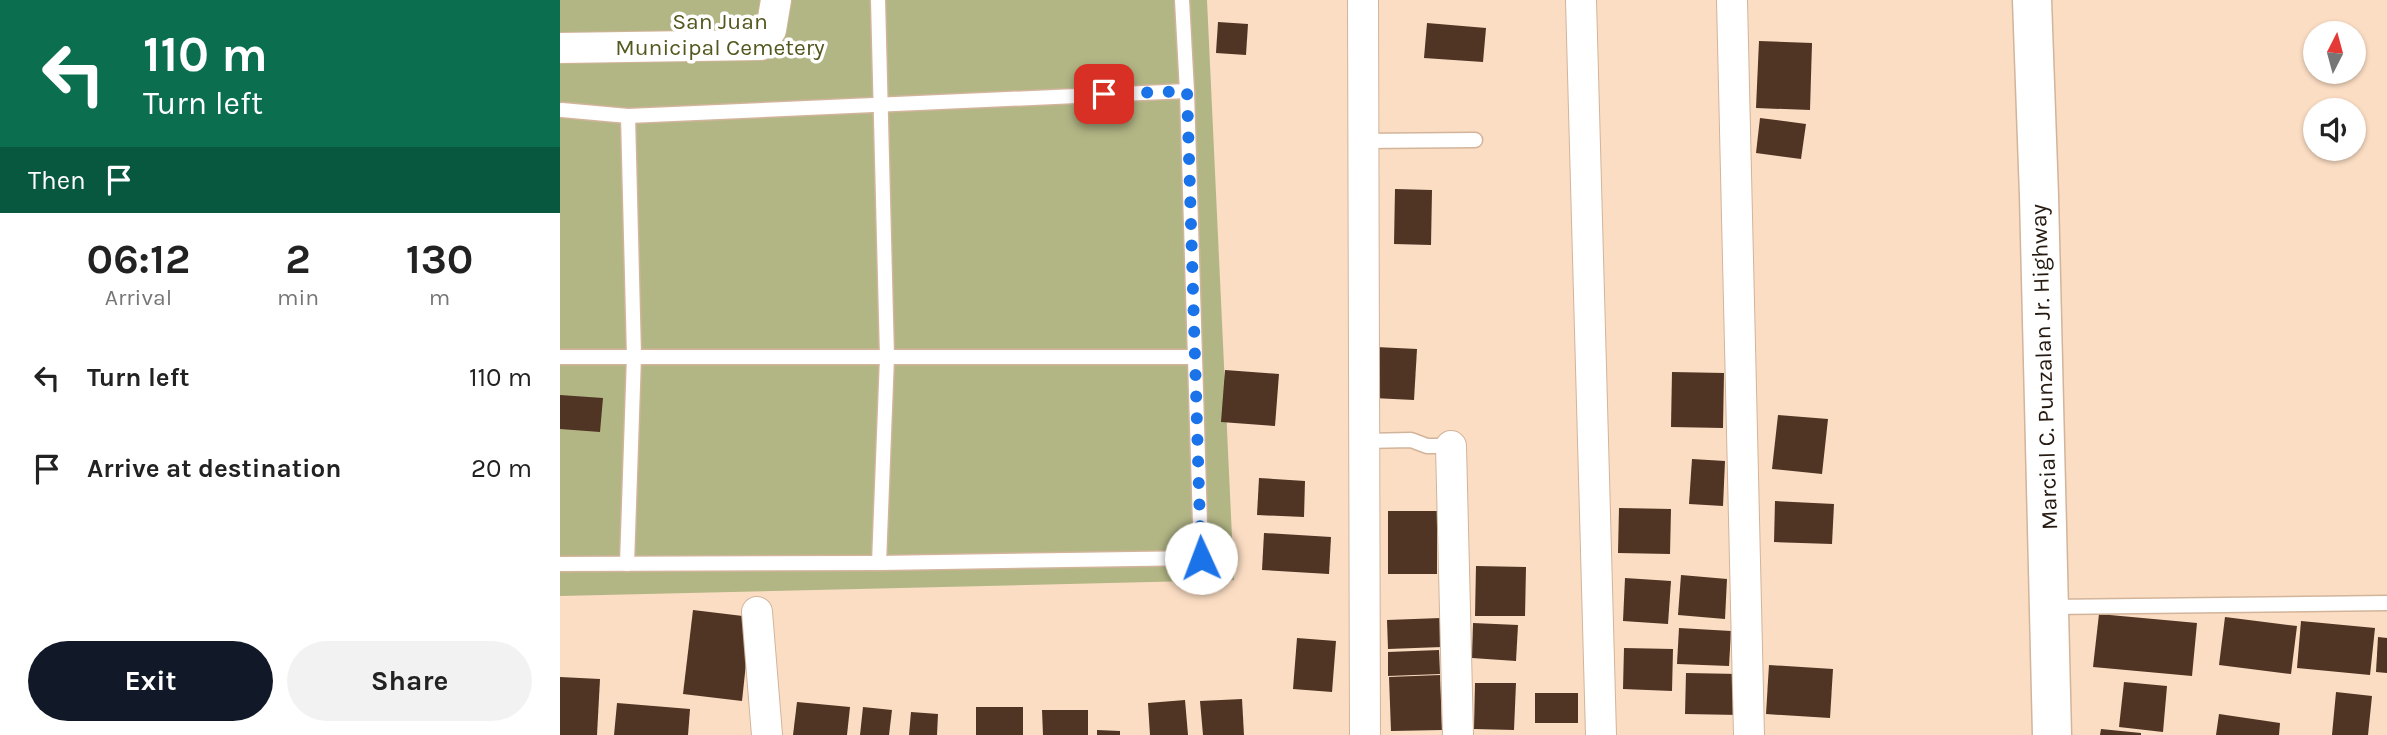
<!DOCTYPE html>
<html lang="en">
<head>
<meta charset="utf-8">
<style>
	:root { --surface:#fff; --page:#f2f2f2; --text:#222; --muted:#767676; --accent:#111827 }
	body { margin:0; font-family:Karla,sans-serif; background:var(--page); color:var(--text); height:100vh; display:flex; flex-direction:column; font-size:26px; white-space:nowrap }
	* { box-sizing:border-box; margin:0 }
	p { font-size:23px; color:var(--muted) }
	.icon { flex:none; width:38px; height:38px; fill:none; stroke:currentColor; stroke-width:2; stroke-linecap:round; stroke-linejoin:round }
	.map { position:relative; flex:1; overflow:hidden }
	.details { display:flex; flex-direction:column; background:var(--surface); width:560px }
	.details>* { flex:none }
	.hud { background:#0b6e4f; color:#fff; overflow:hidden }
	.needle { width:46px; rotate:6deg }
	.buttons { position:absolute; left:1743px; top:21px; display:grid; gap:14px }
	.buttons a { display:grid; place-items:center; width:63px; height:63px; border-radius:50%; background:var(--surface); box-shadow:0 2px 5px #0004; font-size:35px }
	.pin { position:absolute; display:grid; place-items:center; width:60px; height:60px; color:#fff; margin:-30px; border-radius:14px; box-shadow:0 4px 10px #0006 }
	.me { position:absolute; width:77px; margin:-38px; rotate:358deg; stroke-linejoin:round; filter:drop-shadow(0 0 5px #0008) }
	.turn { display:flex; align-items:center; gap:24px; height:147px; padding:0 28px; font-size:32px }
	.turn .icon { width:91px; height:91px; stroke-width:2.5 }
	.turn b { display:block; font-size:49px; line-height:60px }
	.then { display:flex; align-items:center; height:66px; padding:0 28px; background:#0003; gap:14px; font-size:26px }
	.eta { display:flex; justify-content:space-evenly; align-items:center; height:119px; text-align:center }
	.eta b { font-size:42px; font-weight:700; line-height:49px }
	.button { display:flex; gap:14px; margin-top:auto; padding:14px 28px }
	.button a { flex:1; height:80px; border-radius:42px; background:var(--accent); color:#fff; font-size:28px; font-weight:700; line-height:80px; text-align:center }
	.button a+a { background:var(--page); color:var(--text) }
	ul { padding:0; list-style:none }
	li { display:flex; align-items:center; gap:21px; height:91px; padding:0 28px }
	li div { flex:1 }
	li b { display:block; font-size:26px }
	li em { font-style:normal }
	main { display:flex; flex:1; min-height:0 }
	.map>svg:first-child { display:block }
</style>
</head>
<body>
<main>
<section class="details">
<div class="hud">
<div class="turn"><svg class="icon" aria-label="left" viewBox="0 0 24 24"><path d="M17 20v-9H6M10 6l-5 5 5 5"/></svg><div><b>110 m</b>Turn left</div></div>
<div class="then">Then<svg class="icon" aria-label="arrive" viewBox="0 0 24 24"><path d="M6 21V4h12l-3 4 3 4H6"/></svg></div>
</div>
<div class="eta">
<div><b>06:12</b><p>Arrival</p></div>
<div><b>2</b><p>min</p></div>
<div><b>130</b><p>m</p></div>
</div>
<ul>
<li><svg class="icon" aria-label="left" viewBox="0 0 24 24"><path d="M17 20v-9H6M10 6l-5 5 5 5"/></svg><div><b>Turn left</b></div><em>110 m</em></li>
<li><svg class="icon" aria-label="arrive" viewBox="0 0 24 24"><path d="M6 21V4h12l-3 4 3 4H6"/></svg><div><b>Arrive at destination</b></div><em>20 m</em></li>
</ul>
<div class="button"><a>Exit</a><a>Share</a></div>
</section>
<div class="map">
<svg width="1827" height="735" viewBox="0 0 1827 735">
	<rect width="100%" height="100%" fill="#fbddc3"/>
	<polygon fill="#b2b685" points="0,0 647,0 674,580 0,596"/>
	<g fill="#503424">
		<polygon points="658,22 688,24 686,55 656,53"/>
		<polygon points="867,23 926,28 923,62 864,58"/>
		<polygon points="1199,41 1252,43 1250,110 1196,108"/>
		<polygon points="1200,118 1246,124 1241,159 1196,153"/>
		<polygon points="835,189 872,190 871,245 834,244"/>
		<polygon points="816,347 857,349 854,400 813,398"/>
		<polygon points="665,370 719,374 715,426 661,422"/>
		<polygon points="1112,372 1164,373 1163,428 1111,427"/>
		<polygon points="0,395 43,398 40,432 0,429"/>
		<polygon points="1218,415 1268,419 1262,474 1212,469"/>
		<polygon points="1132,459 1165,461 1163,506 1129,504"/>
		<polygon points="699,478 745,481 744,517 697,515"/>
		<polygon points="1215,501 1274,504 1272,544 1214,542"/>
		<polygon points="1059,508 1111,509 1110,554 1058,553"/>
		<rect x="828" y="511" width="49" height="63"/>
		<polygon points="704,533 771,537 769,574 702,570"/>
		<polygon points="916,566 966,567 965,616 915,616"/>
		<polygon points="1121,575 1167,579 1165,619 1118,615"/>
		<polygon points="1065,578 1111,581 1108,624 1063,621"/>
		<polygon points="133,610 191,617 182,701 123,694"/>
		<polygon points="1539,614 1637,623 1632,676 1533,667"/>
		<polygon points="1665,617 1737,626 1731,674 1659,665"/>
		<polygon points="881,618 882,647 828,649 827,620"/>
		<polygon points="1741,621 1815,628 1810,675 1737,668"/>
		<polygon points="913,623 958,625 956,661 912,658"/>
		<polygon points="1119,628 1171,631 1169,666 1117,664"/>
		<polygon points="1818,637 1827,638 1827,673 1816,672"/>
		<polygon points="737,638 776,641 772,692 733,689"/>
		<polygon points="1064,648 1113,649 1112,691 1063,689"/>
		<polygon points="879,650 880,674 828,676 828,652"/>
		<polygon points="1209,665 1273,669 1270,718 1206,714"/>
		<polygon points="1126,673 1179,674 1179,715 1125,714"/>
		<polygon points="880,675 882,730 831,731 829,677"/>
		<polygon points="0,677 40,679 37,735 0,735"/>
		<polygon points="1564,682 1607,686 1603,732 1559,727"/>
		<polygon points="915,683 956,683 954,730 914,729"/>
		<polygon points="1776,692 1812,696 1808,735 1772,735"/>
		<rect x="975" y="693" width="43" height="30"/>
		<polygon points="682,699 684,735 643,735 640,701"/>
		<polygon points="625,700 628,735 590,735 588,703"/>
		<polygon points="237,702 290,707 287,735 233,735"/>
		<polygon points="57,703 130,709 128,735 54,735"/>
		<polygon points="303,707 332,710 329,735 300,735"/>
		<rect x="416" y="707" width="47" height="28"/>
		<polygon points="482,710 528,710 528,735 483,735"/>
		<polygon points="351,712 378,714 377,735 349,735"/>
		<polygon points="1659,714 1720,723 1719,735 1656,735"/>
		<polygon points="1541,729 1581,733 1581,735 1540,735"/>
		<polygon points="537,730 560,731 560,735 537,735"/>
	</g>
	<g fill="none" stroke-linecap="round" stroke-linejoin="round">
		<defs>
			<g id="lane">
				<polyline points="318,0 327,357 319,563"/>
				<polyline points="2,110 68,116 627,91"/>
				<polyline points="803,141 915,140"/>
				<polyline points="0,357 634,357"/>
				<polyline points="805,441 851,440 867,446 891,446"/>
				<polyline points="0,564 319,563 641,558 627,91 622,0"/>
				<polyline points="67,564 74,356 68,116"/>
				<polyline points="1491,607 1827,603"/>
			</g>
			<g id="street">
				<polyline points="803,0 805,735"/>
				<polyline points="1021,0 1041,735"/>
				<polyline points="1172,0 1189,735"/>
				<polyline points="0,48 201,45 211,30 216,0"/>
				<polyline points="891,446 898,735"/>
				<polyline points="197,612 207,735"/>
			</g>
			<polyline id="secondary" points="1472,0 1479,196 1492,735"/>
		</defs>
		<use href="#lane" stroke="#d2b49b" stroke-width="17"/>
		<use href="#street" stroke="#d2b49b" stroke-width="32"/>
		<use href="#secondary" stroke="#d2b49b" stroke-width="41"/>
		<use href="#lane" stroke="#fff" stroke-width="14"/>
		<use href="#street" stroke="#fff" stroke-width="30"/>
		<use href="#secondary" stroke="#fff" stroke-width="38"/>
	</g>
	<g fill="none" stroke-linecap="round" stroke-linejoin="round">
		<polyline stroke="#1a73e8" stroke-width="12" stroke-dasharray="0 21.6" points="544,94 627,91 641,558"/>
	</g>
	<g text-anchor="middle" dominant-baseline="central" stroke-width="7" stroke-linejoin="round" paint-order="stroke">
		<g font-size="23" fill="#54571e" stroke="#fff">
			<text x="160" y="21">San Juan<tspan x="160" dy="26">Municipal Cemetery</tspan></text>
		</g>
		<g font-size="23" fill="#251a11" stroke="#fff">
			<text transform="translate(1484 367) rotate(-92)">Marcial C. Punzalan Jr. Highway</text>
		</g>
	</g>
</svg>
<div class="buttons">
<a><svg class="needle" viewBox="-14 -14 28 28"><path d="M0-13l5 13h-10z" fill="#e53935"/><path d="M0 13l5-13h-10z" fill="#767676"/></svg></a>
<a><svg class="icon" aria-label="sound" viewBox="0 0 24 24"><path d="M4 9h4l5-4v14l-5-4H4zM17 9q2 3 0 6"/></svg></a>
</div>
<div class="pin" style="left:544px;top:94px;background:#d93025"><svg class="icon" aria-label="arrive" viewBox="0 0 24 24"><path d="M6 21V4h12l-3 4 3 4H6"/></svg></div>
<svg class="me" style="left:641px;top:558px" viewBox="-20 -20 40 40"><circle r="19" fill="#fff"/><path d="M0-13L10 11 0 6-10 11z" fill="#1a73e8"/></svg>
</div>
</main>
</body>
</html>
